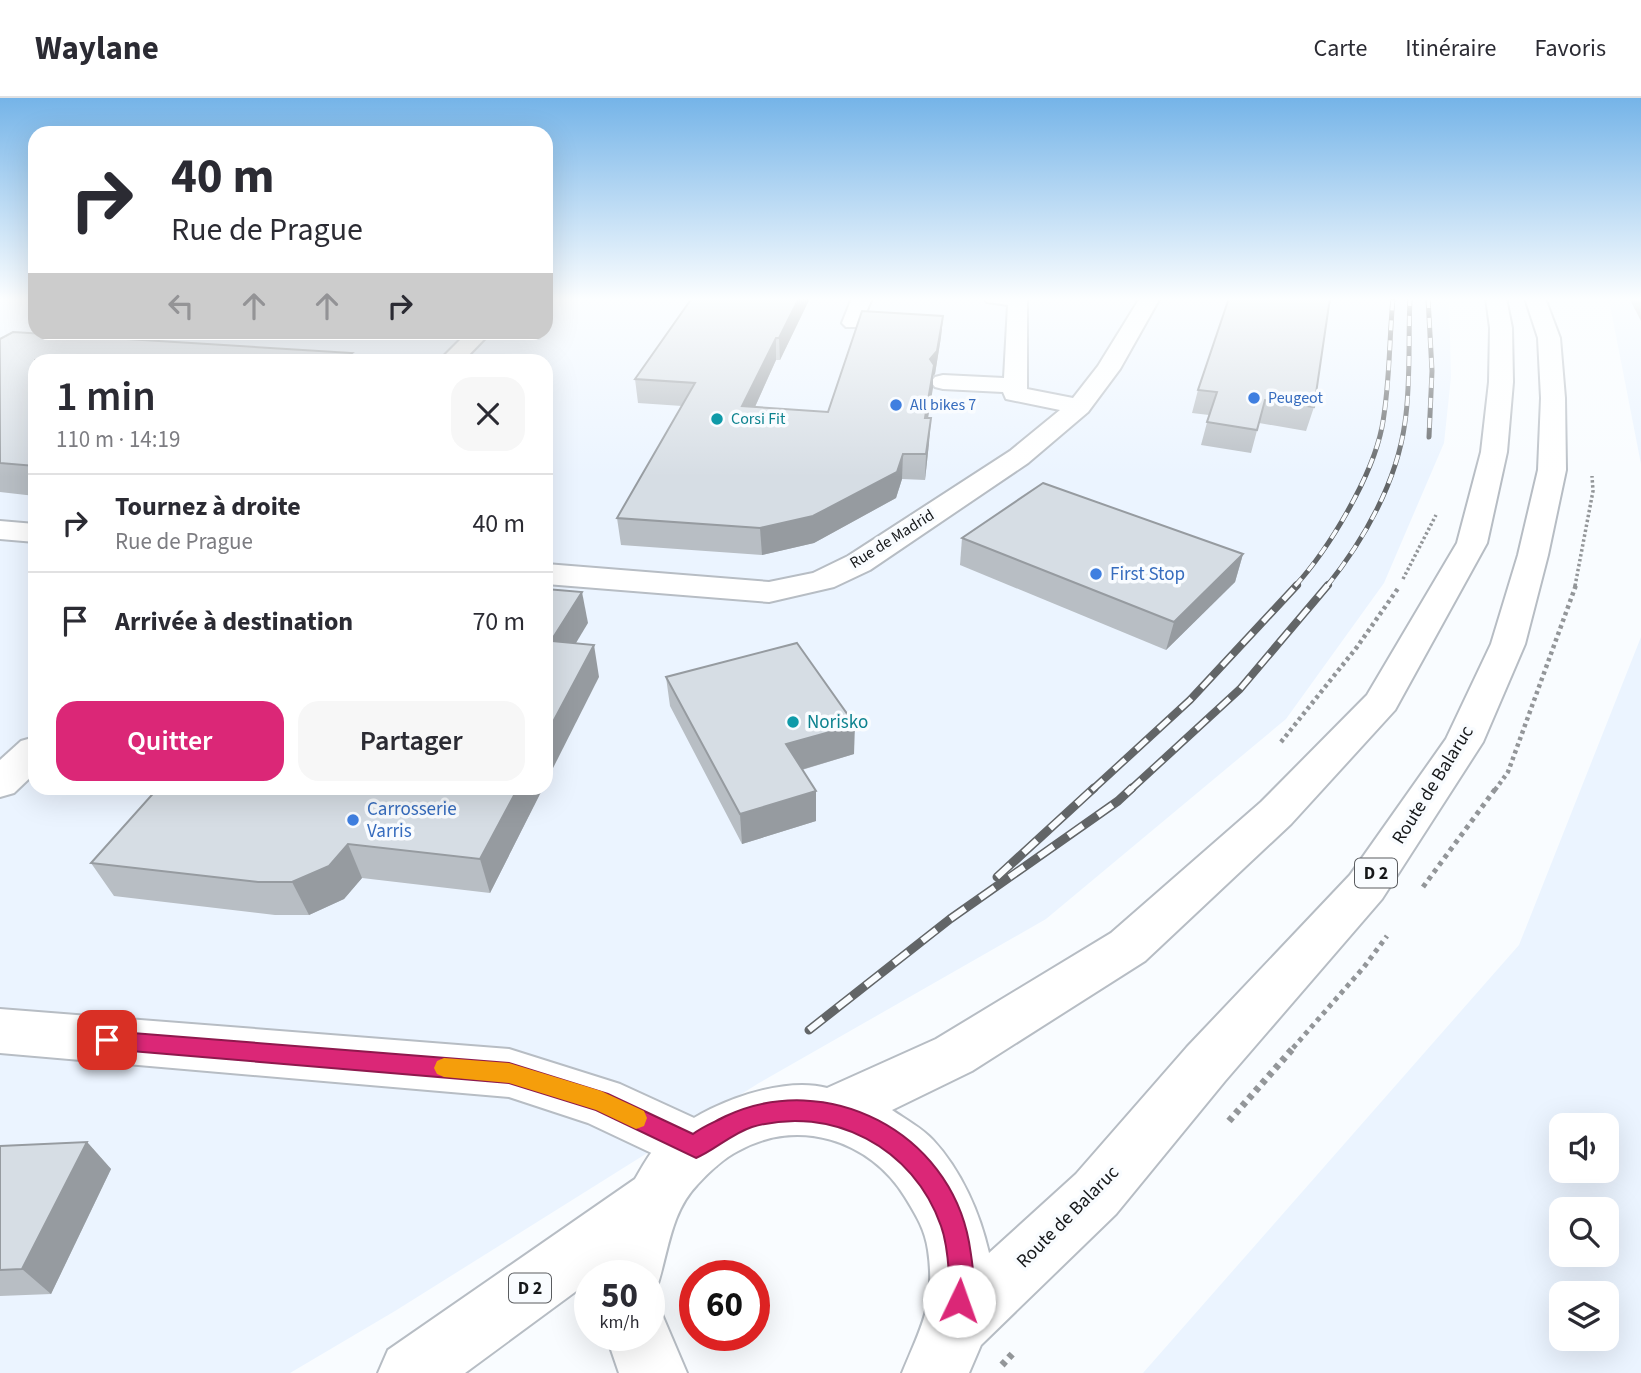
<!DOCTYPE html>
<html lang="fr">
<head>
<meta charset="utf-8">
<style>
	:root { --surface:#fff; --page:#f7f7f7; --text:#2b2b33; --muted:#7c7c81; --line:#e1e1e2; --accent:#db2777 }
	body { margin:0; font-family:"Source Sans 3",sans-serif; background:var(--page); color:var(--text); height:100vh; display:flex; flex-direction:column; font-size:26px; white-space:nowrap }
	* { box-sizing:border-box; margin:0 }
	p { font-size:23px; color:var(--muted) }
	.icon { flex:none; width:38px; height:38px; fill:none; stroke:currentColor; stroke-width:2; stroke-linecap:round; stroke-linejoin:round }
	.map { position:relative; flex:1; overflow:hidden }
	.sheet { position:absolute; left:28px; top:256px; width:525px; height:441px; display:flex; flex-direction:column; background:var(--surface); border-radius:21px; box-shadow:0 7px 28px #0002 }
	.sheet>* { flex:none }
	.banner { position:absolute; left:28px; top:28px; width:525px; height:214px; border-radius:21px; box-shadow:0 7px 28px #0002; background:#fff; color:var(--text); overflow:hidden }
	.buttons { position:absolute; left:1549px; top:1015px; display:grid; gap:14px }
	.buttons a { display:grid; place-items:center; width:70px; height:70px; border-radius:14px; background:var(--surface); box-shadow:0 7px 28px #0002; font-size:35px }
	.speed { position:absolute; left:574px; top:1162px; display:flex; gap:14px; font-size:35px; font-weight:700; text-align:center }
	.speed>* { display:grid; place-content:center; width:91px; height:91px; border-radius:50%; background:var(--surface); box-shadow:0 7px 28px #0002; line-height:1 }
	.speed small { font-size:18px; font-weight:400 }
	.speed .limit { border:10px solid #d22; background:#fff; color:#111 }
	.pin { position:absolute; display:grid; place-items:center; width:60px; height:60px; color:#fff; margin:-30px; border-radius:14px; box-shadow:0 4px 10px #0006 }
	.me { position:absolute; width:77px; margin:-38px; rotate:3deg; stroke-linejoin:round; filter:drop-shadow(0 0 5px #0008) }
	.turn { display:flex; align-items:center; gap:24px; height:147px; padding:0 28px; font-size:32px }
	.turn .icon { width:91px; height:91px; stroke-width:2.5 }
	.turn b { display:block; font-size:49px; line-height:60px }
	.lanes { display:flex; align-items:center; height:66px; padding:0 28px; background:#0003; justify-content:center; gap:35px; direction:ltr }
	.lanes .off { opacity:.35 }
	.round { display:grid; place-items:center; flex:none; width:74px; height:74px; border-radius:21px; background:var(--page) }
	.summary { display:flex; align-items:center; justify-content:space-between; height:119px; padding:0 28px }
	h1 { font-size:42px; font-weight:600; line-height:52px }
	.button { display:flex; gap:14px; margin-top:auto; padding:14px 28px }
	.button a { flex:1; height:80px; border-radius:21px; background:var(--accent); color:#fff; font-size:28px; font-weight:600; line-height:80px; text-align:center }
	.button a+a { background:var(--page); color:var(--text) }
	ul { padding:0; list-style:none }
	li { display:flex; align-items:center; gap:21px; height:98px; padding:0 28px; border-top:2px solid var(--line) }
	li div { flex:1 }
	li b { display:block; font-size:26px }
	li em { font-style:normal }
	header { display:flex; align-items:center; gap:42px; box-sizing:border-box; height:98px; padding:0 35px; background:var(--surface); border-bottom:2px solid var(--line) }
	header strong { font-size:33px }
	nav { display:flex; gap:38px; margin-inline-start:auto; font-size:24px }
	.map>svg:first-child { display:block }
</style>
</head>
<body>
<header>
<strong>Waylane</strong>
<nav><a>Carte</a><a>Itinéraire</a><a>Favoris</a></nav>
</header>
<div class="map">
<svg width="1641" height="1275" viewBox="0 0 1641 1275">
	<rect width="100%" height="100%" fill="#f9fcff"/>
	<g fill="#ebf4ff" fill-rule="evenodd">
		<path d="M0 200H35V234H546V200H1449L1451 279 1444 345 1384 485 1286 621 1046 821 759 985 395 1213 290 1275H0ZM35 262H546V690H35Z"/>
		<polygon points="1605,200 1641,200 1641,366 1610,207"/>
		<path d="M1641 539V1275H1143L1519 847ZM1561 1027H1606V1073H1561ZM1561 1111H1606V1157H1561ZM1561 1195H1606V1241H1561Z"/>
	</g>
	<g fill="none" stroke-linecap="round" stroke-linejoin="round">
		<defs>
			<g id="minor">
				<polygon points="852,200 872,200 860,229 846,229 842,225"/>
				<polygon points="984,200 1027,200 1027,291 1073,300 1098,268 1140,200 1160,200 1120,271 1088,314 1028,365 870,472 834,489 769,504 546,486 546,466 769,484 813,475 848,458 1010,353 1060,312 1006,301 1003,294 943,291 935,289 931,284 935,279 943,277 1004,280 1008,207 987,204"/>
				<polygon points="468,234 491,234 464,262 440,262"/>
				<polygon points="0,423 35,426 35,444 0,441"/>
				<polygon points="35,639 35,675 14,695 0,699 0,662 21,643"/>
				<polygon points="0,911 509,951 620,986 716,1030 724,1049 716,1068 696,1076 588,1025 509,999 0,955"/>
			</g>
			<g id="major">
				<path d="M1486 200H1506L1512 230 1513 284 1507 354 1487 445 1395 612 1291 726 1145 863 972 973 892 1012C905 1021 922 1030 933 1042 961 1072 980 1115 989 1155L1076 1076 1187 949 1350 777 1446 641 1491 546 1518 457 1538 372 1541 300 1538 240 1525 200H1545L1560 240 1565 300 1566 372 1548 457 1525 546 1483 644 1382 801 1225 983 1116 1116 981 1247 969 1275H902C921 1229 936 1205 928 1152 925 1131 916 1117 905 1099 870 1042 798 1019 738 1053 724 1060 708 1075 697 1087 668 1117 668 1163 653 1200L649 1201V1178H600L601 1175 590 1178V1183L465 1275H378L388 1252 635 1081C641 1071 647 1059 655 1050 690 1012 777 976 827 990L936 941 1111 835 1261 704 1367 597 1457 445 1481 354 1489 284 1490 230Z"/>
				<polygon points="649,1210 661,1214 687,1275 619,1275 606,1237 649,1237"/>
			</g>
		</defs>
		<use href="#minor" stroke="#b7bdc4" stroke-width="4"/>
		<use href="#major" stroke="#b7bdc4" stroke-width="4"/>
		<g stroke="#939699" stroke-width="3.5" stroke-dasharray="2.5 2.5" stroke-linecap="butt">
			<polyline points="1403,481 1436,417"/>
			<polyline points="1575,488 1593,393 1592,378"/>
		</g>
		<g stroke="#939699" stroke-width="4.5" stroke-dasharray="3.5 3.5" stroke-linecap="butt">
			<polyline points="1281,644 1357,549 1399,489"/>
			<polyline points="1495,692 1508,674 1576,487"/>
		</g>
		<g stroke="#939699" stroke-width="5" stroke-dasharray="4.5 4.5" stroke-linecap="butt">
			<polyline points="1423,789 1496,690"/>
			<polyline points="1293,950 1364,869 1387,838"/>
		</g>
		<g stroke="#939699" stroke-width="7" stroke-dasharray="5 5" stroke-linecap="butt">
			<polyline points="1229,1023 1295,948"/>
			<polyline points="1002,1267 1015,1253"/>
		</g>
		<use href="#minor" fill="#fff" fill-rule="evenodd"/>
		<use href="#major" fill="#fff" fill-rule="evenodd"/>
		<defs>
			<g id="rail-far2">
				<polyline points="1428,200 1432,273 1429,339"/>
				<path d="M1295 488C1329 451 1372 379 1382 329 1390 287 1389 242 1393 200"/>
				<path d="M1327 488C1364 442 1397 384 1405 324 1411 284 1408 241 1410 200"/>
			</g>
			<g id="rail-far1">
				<polyline points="1092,692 1190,602 1297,487"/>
				<polyline points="1130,692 1240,591 1328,487"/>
			</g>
			<g id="rail">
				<polyline points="997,779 1094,690"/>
				<polyline points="809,932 950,821 1118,703 1132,690"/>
			</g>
		</defs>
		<use href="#rail-far2" stroke="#626567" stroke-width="5"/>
		<use href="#rail-far1" stroke="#626567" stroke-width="8"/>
		<use href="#rail" stroke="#626567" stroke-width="9"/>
		<use href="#rail-far2" stroke="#f9fcff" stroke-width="3.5" stroke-dasharray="10" stroke-linecap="butt"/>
		<use href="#rail-far1" stroke="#f9fcff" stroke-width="5" stroke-dasharray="15" stroke-linecap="butt"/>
		<use href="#rail" stroke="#f9fcff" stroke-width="6" stroke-dasharray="18" stroke-linecap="butt"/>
	</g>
	<g fill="#b8bec4">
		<polygon points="810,200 780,262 776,262 755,309 828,314 943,218 941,239 935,276 933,278 928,320 929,345 925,382 902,381 896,400 814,445 762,457 621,447 617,420 682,308 638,305 635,281"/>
		<polygon points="1229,200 1332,200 1329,209 1314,309 1306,333 1259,325 1251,355 1201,347 1209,317 1192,315 1198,292"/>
		<polygon points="1629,200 1641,200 1641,223"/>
		<polygon points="0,241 352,255 354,262 35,262 35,398 0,394"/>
		<polygon points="962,440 1243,456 1235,484 1166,552 960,467"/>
		<polygon points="666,579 854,656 802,672 816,723 742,746 670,608"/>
		<polygon points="158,690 543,690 490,795 362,780 344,801 309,817 275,817 114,798 91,765"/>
		<polygon points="87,1044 111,1071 51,1196 0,1198 0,1048"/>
	</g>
	<g fill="#969ba0">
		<polygon points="799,200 810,200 780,262 779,240"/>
		<polygon points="943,218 941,239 935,276 933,278 933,290 924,344 930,261"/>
		<polygon points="776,240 776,262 744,333 742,308"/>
		<polygon points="352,255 354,262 342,262"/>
		<polygon points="931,320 929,345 925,382 926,356"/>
		<polygon points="903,356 902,381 896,400 814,445 762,457 760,430"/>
		<polygon points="1243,456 1235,484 1166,552 1174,524"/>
		<polygon points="582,494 588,525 558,575 551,543"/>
		<polygon points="594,547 599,579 546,684 546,637"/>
		<polygon points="855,627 854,656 787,676 786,646"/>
		<polygon points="518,690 543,690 490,795 480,761"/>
		<polygon points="816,693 816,723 742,746 740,716"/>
		<polygon points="348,746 362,780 344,801 309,817 292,784"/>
		<polygon points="87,1044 111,1071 51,1196 22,1171"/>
	</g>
	<g fill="#d6dde4" stroke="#969ba0" stroke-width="2">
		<polygon points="692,200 799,200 779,240 776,240 742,308 828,314 862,213 943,218 937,253 930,261 934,267 925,320 931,320 926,356 903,356 897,374 813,418 760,430 617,420 695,285 635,281"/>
		<polygon points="1229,200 1330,200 1314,309 1265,302 1257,332 1207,324 1217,294 1198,292"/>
		<polygon points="13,234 352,255 342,262 35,262 35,368 0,365 0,241"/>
		<polygon points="1043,385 1243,456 1174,524 962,440"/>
		<polygon points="546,491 582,494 551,543 594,547 546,637"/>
		<polygon points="797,545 855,627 786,646 816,693 740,716 666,579"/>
		<polygon points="158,690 518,690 480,761 348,746 329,768 292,784 258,784 91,765"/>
		<polygon points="87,1044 22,1171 0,1172 0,1048"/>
	</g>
	<linearGradient id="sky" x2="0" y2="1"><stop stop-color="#75b4e8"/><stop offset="0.53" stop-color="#fcfeff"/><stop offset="1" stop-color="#fcfeff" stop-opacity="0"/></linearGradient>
	<rect width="1641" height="379" fill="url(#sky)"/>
	<path fill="#db2777" stroke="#8e194d" stroke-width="2" d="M107 933 509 965 608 996 693 1036C703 1028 715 1024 726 1018 827 971 949 1034 969 1144 973 1168 977 1189 968 1212L959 1216 950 1212C944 1199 950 1189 949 1176 948 1161 946 1142 941 1128 914 1050 832 1006 752 1029 731 1036 715 1052 696 1060L596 1012 509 985 107 951 100 949 96 942 100 935Z"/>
	<polygon fill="#f59e0b" points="444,960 509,965 601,993 644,1013 647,1020 644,1028 636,1031 596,1012 509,985 444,979 437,976 434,970 437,963"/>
	<g fill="#3f7fe0" stroke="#f9fcff" stroke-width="2.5">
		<circle cx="1254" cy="300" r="7"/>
		<circle cx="896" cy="307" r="7"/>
		<circle cx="1096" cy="476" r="7"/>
		<circle cx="353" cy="722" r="7"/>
	</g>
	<g fill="#0f9aa8" stroke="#f9fcff" stroke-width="2.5">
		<circle cx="717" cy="321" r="7"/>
		<circle cx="793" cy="624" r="7"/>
	</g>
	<g text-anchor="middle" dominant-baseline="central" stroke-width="7" stroke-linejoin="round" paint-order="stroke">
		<g font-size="16" fill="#366cbe" stroke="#f9fcff" text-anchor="start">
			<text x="1268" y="300">Peugeot</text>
			<text x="910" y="307">All bikes 7</text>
		</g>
		<g font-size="16" fill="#0d838f" stroke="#f9fcff" text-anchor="start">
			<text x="731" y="321">Corsi Fit</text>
		</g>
		<g font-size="16" fill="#16181a" stroke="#f9fcff">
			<text transform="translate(892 441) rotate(-32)">Rue de Madrid</text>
		</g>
		<g fill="#f9fcff" stroke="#5a5c5f" stroke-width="2">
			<rect x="1355" y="760.5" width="42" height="29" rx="5"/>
			<rect x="509" y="1175.5" width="42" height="29" rx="5"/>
		</g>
		<g font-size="18" font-weight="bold" fill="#16181a">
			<text x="1376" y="775">D 2</text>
			<text x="530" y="1190">D 2</text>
		</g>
		<g font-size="19" fill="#366cbe" stroke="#f9fcff" text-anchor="start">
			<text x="1110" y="476">First Stop</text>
			<text x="367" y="711">Carrosserie<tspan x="367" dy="22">Varris</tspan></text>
		</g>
		<g font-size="19" fill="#0d838f" stroke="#f9fcff" text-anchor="start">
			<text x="807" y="624">Norisko</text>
		</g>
		<g font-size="19" fill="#16181a" stroke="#f9fcff">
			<text transform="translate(1433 687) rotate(-58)">Route de Balaruc</text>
			<text transform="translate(1068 1119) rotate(-45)">Route de Balaruc</text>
		</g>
	</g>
</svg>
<div class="buttons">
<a><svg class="icon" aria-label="sound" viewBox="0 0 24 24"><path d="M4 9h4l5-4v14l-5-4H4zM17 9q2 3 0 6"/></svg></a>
<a><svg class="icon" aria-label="search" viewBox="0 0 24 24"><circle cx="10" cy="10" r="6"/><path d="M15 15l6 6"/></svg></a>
<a><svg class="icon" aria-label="layers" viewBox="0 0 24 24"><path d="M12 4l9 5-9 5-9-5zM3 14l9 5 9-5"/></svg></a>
</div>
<div class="speed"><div>50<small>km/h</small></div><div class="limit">60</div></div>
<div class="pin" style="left:107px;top:942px;background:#d93025"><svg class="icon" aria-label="arrive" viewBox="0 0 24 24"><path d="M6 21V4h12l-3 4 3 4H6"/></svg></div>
<svg class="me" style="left:959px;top:1203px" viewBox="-20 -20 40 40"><circle r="19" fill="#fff"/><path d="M0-13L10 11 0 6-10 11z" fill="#db2777"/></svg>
<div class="banner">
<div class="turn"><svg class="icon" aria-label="right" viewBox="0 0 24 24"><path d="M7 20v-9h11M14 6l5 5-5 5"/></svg><div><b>40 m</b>Rue de Prague</div></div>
<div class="lanes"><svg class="icon off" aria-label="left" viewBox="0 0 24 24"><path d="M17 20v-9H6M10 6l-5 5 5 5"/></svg><svg class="icon off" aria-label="ahead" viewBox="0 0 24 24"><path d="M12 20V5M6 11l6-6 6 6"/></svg><svg class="icon off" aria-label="ahead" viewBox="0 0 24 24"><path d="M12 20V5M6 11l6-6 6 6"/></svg><svg class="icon" aria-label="right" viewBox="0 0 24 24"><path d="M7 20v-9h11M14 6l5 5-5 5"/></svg></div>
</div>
<section class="sheet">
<div class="summary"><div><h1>1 min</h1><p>110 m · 14:19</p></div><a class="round"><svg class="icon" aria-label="close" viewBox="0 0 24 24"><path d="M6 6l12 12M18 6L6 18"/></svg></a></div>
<ul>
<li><svg class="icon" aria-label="right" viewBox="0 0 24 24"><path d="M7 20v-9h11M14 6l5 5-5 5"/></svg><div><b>Tournez à droite</b><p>Rue de Prague</p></div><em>40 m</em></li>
<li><svg class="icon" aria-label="arrive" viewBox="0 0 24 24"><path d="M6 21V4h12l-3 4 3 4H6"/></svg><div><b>Arrivée à destination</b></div><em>70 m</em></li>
</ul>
<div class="button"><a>Quitter</a><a>Partager</a></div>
</section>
</div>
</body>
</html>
